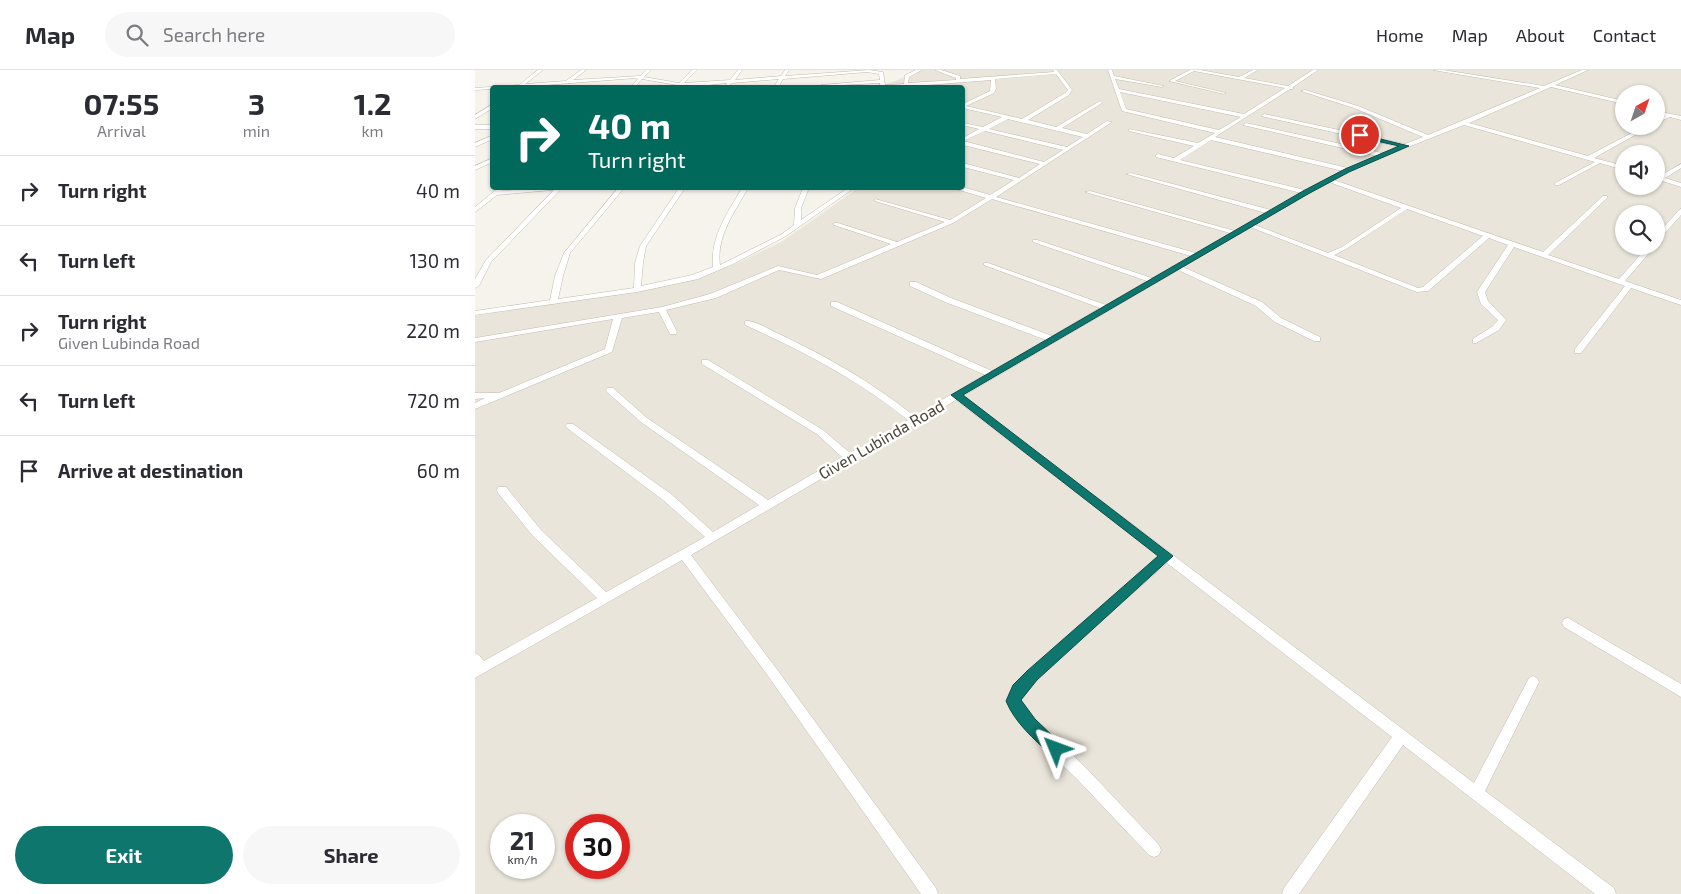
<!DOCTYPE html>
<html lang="en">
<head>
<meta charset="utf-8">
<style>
	:root { --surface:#fff; --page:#f7f7f7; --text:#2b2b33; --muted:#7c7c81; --line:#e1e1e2; --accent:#0f766e }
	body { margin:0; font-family:"Exo 2",sans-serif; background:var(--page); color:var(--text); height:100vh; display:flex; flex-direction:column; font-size:19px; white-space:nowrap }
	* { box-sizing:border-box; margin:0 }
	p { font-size:16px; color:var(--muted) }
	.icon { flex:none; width:28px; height:28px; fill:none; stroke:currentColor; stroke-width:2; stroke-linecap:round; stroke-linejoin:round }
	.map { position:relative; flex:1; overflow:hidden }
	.drawer { display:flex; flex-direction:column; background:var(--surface); width:475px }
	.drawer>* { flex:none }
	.banner { position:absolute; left:15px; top:15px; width:475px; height:105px; border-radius:5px; box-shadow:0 1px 4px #0004; background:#00695c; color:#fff; overflow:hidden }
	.needle { width:32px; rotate:40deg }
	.fabs { position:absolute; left:1140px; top:15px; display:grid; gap:10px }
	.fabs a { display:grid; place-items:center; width:50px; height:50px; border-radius:50%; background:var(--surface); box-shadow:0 1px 4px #0004; font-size:25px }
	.speed { position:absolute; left:15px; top:744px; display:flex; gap:10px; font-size:25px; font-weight:700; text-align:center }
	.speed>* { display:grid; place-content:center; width:65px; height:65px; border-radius:50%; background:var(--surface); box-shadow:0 1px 4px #0004; line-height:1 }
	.speed small { font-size:12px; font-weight:400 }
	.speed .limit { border:8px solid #d22; background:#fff; color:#111 }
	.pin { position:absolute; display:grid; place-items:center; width:42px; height:42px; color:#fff; margin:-21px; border:2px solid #fff; border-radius:50%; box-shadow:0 1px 5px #0007 }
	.me { position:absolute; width:55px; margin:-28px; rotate:314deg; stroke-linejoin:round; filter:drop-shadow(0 0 4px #0008) }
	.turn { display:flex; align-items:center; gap:18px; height:105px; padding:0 15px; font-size:22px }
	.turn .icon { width:65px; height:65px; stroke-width:2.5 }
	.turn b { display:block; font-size:35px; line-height:42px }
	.eta { display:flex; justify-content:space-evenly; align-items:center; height:85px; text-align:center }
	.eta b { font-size:30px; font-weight:700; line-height:35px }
	.cta { display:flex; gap:10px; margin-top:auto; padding:10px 15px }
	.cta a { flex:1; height:58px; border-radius:30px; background:var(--accent); color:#fff; font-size:20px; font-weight:700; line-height:58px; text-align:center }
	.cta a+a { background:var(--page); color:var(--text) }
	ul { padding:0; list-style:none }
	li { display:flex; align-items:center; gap:15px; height:70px; padding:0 15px; border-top:1px solid var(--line) }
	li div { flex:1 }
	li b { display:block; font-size:19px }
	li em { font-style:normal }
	header { display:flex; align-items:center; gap:30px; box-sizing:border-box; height:70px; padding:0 25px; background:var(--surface); border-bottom:1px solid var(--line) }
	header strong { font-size:24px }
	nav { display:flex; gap:28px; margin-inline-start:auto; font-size:18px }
	.search { width:350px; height:45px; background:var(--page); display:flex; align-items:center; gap:12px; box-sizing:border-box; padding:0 18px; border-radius:28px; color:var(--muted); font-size:19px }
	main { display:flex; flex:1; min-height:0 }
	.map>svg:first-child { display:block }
</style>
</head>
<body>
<header>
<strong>Map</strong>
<div class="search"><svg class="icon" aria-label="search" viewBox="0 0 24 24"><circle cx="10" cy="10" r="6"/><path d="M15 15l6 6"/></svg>Search here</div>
<nav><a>Home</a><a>Map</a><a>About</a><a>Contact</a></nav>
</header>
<main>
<section class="drawer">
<div class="eta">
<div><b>07:55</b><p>Arrival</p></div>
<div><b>3</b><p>min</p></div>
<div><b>1.2</b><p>km</p></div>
</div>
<ul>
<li><svg class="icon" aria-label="right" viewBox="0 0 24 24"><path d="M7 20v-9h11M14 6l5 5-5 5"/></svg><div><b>Turn right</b></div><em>40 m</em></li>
<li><svg class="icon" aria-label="left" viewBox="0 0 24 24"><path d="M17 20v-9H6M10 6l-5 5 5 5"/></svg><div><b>Turn left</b></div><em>130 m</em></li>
<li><svg class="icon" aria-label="right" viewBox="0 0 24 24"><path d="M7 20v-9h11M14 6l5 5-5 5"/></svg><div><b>Turn right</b><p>Given Lubinda Road</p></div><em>220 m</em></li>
<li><svg class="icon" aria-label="left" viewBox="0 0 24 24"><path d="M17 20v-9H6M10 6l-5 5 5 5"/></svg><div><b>Turn left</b></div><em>720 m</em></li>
<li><svg class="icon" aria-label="arrive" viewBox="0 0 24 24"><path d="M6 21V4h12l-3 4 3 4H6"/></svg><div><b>Arrive at destination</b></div><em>60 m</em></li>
</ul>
<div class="cta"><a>Exit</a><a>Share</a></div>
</section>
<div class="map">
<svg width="1206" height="824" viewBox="0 0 1206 824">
	<rect width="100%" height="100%" fill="#f6f3ec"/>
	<path fill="#eae5da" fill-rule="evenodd" d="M446 0H1206V824H0V246L203 214 258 195 308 171 383 118H488V18L406 17ZM1149 24H1181V56H1149ZM1149 84H1181V116H1149ZM1149 144H1181V176H1149ZM26 755H69V798H26ZM101 755H144V798H101Z"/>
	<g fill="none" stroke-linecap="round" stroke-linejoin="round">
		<defs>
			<g id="minor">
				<path d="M63 0H68L50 14 91 11 106 0H111L98 10 165 6 171 0H176L169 7 204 13 217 0H222L209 13 255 10 263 0H267L260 10 306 6 310 0H314L310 6 394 0 408 2 410 15 429 14 430 5 441 0H447L434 7 433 13 481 10V8L460 0H466L485 6V9L579 2 578 0H582L597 20 594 25 553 50 581 57 625 31 627 33 587 58 612 64 632 51 637 52 521 127 721 183 755 163 610 122 615 121 760 161 791 143 651 104 656 103 796 140 826 123 681 87V85L683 84 699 88 719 76 654 61V59L723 73 740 63 647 41 633 0H637L639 6 689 16 687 17 640 9 644 19 769 44 810 18 719 1 700 11 751 23 749 24 694 11 715 0H725L764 7 778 0H783L769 8 813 16 838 0H843L818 17V19H815L740 67 873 98 902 86 768 55 771 53 907 83 925 77 786 46 789 44 930 74 948 67 879 38 826 21 830 20 883 36 953 65 1065 18 958 0H968L1069 16 1107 0H1113L1080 15 1149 31V34L1076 17 994 53 1113 86 1170 56H1176L1119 88 1149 96V100L1125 93 1084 115H1080V113L1120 92 989 55 890 94 859 110 1068 182 1128 126H1132V128L1073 185 1144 209 1173 176H1180L1150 211 1206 230V235L1156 218 1106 283H1100V279L1150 216 1039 177 1010 222 1013 231 1031 250 1024 260 1001 273H998V269L1018 256 1023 250 1006 234 1002 222 1033 175 1014 168 953 221 942 222 775 157 708 197 787 232 806 248 845 267V271H839L800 252 781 236 703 200 488 326 999 713 1054 608 1058 606 1062 608 1064 612 1062 616 1010 721 1139 818 1141 824H1120L928 675 824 824H807L809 818 917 667 692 493 561 609 545 630 560 649 612 699 684 775 686 780 684 785 679 787 674 785 602 709 550 659 532 631 539 616 553 601 684 486 481 330 216 485 304 602 461 818 463 824H446L296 610 207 490 0 608V583L4 585 9 591 122 528 58 466 23 423 22 420 23 417H31L66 460 131 522 230 467 188 430 92 358 90 356 92 354H98L196 424 238 462 284 435 166 352 132 322 131 320 132 318H138L172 348 293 430 367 387 342 364 227 294V290H233L348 360 375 383 433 350C383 310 328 281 270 255V251C280 250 293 259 302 263 351 286 397 312 439 346L510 305 356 236V232H362L517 301 571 270 470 232 435 216V212H441L476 228 577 266 625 238 509 195V193H513L631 235 672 211 558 172V170H562L677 208 716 186 517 129 478 153 346 209 304 200 241 228 191 240 202 262 201 264H195L184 242 147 248 137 282 0 339V333L10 328 0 329V323H24L130 279 138 249 0 272V268L187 237 235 224 303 196 342 205 416 174 359 155V153H363L422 172 470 152 400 131V129L475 150 511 128 481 119 480 118 488 117 515 125 539 110 488 97V93L544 108 565 94 488 75V68L504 59 488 55V53L508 57 527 47 488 38V34L515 21 516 10 414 18H401L405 15V13L348 16 346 15 405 10 404 4 392 2 308 9 303 18H298L304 9 257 13 253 16 251 15 252 13 205 18H201L202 15 167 9 159 18H154L163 9 161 8 45 17 18 18V19L0 20V18L44 15ZM581 4 593 20 590 23 547 49 491 36 519 23 521 19 520 9ZM645 22 766 47 744 60 651 39ZM533 49 608 67 592 77 514 59ZM510 61 588 80 569 92 488 71ZM736 70 868 101 830 120 705 90ZM854 112 926 138 867 177 853 183 780 155ZM932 139 1008 166 948 217 943 218 859 185 871 179Z"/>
				<polygon points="18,34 18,38 0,49 0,45"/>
				<polygon points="1181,41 1206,46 1206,50 1195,47 1181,53 1181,50 1190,46 1181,44"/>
				<rect x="0" y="55" width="18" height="4"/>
				<polygon points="16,66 18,66 18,69 0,77 0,73"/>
				<polygon points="18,88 18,92 0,100 0,96"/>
				<polygon points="1206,94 1206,98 1190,108 1206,113 1206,117 1181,109 1181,105 1185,106"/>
				<polygon points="62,118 80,118 77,120 22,125 0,142 0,137 22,119 26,119 27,121"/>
				<polygon points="81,118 87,118 16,192 4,216 0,218 0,209 11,190"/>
				<path d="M143 118H149L95 183 88 206 83 229 159 218 160 193 165 176 204 118H210L171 176 168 193 166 216 217 205 238 197C235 167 253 142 267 118H273C260 142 241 166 245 195L307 164 319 155 320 138 328 118H334L326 138V150L373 118H379L311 166 258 194 223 209 162 222 0 245V241L75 230 80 206 89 183Z"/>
				<polygon points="1206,139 1206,145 1181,173 1181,166 1204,140"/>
				<polygon points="1093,548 1206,614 1206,627 1089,557 1087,553 1089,549"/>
			</g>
		</defs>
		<use href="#minor" stroke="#c2bbae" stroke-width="1"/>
		<use href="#minor" fill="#fff" fill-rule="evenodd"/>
	</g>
	<path fill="#0f766e" stroke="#0a4d48" d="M885 64 934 76 874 102 833 124 488 325 698 486 562 610 546 630 560 649 586 674 589 679 586 685 581 687 576 685C559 669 540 653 531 631L538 615 552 601 683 486 476 325 828 121 870 99 924 76 883 67Z"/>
	<g text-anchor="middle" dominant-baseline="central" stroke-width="5" stroke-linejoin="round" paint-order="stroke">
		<g font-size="16" fill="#4b4439" stroke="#fff">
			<text transform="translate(406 369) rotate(-30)">Given Lubinda Road</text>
		</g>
	</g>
</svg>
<div class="fabs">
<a><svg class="needle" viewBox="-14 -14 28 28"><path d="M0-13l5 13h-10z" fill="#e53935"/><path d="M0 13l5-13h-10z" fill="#7c7c81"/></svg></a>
<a><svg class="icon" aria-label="sound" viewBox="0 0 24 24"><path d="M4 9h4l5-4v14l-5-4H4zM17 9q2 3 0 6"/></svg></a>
<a><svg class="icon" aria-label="search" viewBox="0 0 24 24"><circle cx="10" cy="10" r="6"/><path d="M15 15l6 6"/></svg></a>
</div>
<div class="speed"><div>21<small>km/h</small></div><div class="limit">30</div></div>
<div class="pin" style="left:885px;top:65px;background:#d93025"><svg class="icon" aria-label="arrive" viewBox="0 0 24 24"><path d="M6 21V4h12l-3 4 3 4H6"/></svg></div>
<svg class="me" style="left:581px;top:679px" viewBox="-20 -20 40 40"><path d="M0-17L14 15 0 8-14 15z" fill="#0f766e" stroke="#fff" stroke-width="4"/></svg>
<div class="banner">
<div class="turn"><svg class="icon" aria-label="right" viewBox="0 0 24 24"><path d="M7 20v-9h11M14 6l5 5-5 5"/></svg><div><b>40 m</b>Turn right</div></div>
</div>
</div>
</main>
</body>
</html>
